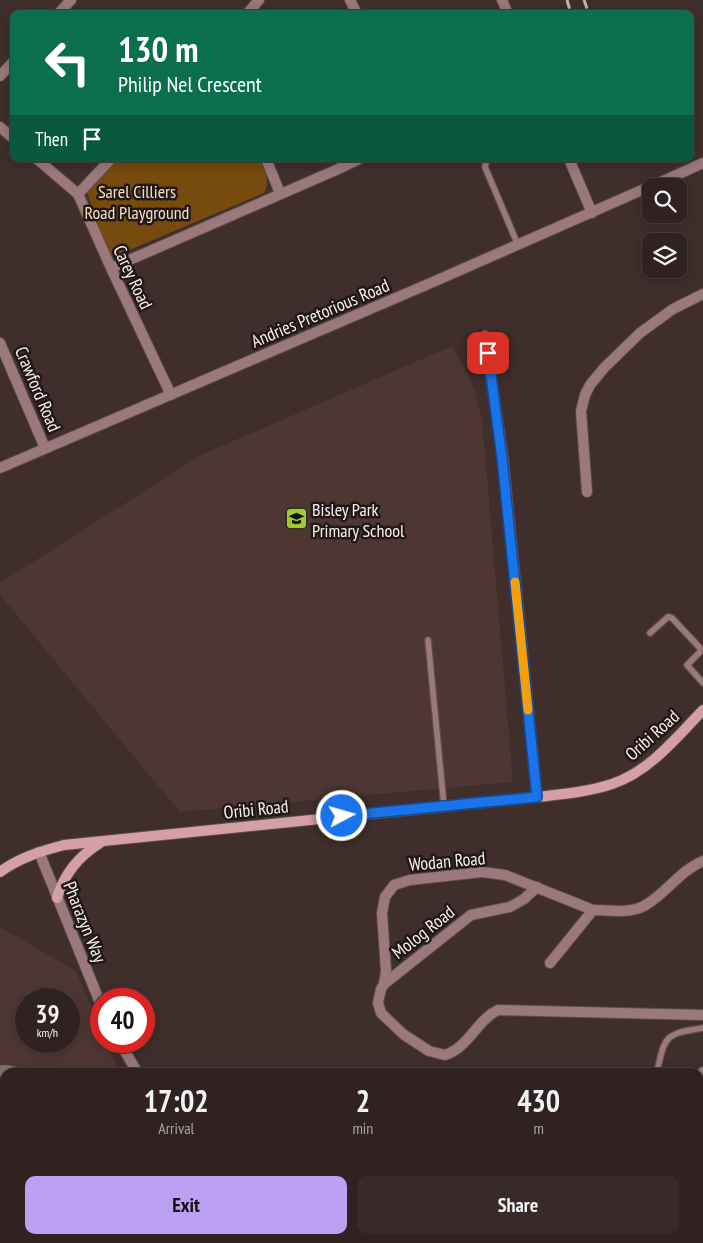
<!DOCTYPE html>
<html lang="en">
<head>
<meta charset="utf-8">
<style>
	:root { --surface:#2f2220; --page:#372a29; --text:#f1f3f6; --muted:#a7a4a5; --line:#4a3f3e; --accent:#bca0f2 }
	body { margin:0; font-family:"PT Sans Narrow",sans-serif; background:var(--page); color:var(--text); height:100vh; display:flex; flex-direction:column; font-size:19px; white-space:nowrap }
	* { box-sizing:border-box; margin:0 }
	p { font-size:16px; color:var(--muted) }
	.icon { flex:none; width:28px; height:28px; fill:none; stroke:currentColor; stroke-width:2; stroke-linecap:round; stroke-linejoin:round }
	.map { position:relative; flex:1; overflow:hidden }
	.panel { position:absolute; left:0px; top:1068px; width:704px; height:176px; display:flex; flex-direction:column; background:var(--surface); border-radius:15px 15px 0 0; box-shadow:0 2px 12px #0003,0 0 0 1px var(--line) }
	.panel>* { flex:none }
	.hud { position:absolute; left:10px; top:10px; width:684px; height:152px; border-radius:10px; box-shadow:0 2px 12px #0003,0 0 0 1px var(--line); background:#0b6e4f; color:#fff; overflow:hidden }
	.fabs { position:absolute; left:642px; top:178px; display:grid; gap:10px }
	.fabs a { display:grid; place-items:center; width:45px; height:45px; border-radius:10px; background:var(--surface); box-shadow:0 2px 12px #0003,0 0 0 1px var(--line); font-size:25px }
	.speed { position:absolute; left:15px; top:988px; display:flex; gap:10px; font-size:25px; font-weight:700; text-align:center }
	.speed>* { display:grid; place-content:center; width:65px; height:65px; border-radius:50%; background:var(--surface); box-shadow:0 2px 12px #0003,0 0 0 1px var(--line); line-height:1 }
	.speed small { font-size:12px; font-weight:400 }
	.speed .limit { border:8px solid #d22; background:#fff; color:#111 }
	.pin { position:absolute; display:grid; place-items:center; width:42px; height:42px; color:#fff; margin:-21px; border-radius:10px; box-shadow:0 2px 8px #0006 }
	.me { position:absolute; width:55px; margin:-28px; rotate:84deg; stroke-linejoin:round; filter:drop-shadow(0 0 4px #0008) }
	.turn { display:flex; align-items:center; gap:18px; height:105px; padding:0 25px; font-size:22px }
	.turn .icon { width:65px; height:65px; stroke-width:2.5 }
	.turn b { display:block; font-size:35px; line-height:42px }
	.then { display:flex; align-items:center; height:48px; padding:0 25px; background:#0003; gap:10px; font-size:19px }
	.eta { display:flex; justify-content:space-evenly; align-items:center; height:85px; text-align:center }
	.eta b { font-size:30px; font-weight:800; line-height:35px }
	.primary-button { display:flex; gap:10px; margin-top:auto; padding:10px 25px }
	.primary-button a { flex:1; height:58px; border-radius:10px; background:var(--accent); color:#111; font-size:20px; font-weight:800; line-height:58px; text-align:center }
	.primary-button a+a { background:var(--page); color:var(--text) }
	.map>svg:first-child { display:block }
</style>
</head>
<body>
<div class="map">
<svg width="703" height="1243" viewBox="0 0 703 1243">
	<rect width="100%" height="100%" fill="#3f2e2b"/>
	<g fill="#4e3633" fill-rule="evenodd">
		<polygon points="452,346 471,380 482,418 513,782 180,812 0,595 0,583 201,455"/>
		<path d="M0 927 76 971 101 1030V1041H106L119 1072H5V1239H440L438 1243H0ZM26 999H69V1041H26Z"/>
	</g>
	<path fill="#774a0d" d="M118 159H259C264 170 271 181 264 193L115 256 108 255 87 192Z"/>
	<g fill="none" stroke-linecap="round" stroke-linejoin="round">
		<polyline stroke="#80716e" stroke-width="68" points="0,1126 5,1099"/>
		<defs>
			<g id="lane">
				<polyline points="487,159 485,167 518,245"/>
				<polyline points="650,633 668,617 672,618 700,648 700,652 687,665 703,683"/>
				<polyline points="428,640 444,806"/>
				<path d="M657 1072C665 1035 665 1034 703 1028"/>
				<polyline points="117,1243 120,1239"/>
			</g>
			<g id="street">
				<polyline points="350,0 357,14"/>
				<polyline points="502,0 508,14"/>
				<polyline points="58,14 71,0"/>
				<polyline points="247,14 259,0"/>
				<polyline points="0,76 14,61"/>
				<polyline points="0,127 14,139"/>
				<polyline points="37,159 78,194 111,268 171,395"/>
				<polyline points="266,159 280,193"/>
				<polyline points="569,159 592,213"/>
				<polyline points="652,186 703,163"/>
				<polyline points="78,194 111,159"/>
				<polyline points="111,268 336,170 359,159"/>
				<polyline points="485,336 503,458 537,797"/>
				<polyline points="0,343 45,448"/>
				<polyline points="0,468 433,282 651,186"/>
				<polyline points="587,492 581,411 585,395 590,385 604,368 640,333 673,309 703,294"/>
				<polyline points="39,852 101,1005"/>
				<path d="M593 910 505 875 482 872 410 880 394 885 385 897 382 913 386 971 384 984 381 989 378 1003 381 1013 403 1034 429 1051 445 1055C468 1048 477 1020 498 1010L703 1015"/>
				<path d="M550 963 593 910C609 910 629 914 644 906 665 895 679 871 703 861"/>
				<polyline points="384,984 471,915 510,907 524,899 537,887"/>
				<polyline points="119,1041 137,1072"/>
				<polyline points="699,1098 703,1072"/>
				<polyline points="699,1112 703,1113"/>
				<polyline points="699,1217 703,1218"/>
				<polyline points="277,1239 281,1243"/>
				<polyline points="532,1239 541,1243"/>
				<polyline points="666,1243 667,1239"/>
			</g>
			<g id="secondary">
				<path d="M0 872C19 858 41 851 64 845L537 797C562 794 588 792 612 784 649 772 677 737 703 710"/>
				<path d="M57 898C64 874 79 856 100 843"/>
			</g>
		</defs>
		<use href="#lane" stroke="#5d4d4a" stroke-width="8"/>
		<use href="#street" stroke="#5d4d4a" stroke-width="12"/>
		<use href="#secondary" stroke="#5d4d4a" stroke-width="12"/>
		<use href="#lane" stroke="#9a787c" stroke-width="5.5"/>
		<use href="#street" stroke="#9a787c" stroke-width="10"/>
		<use href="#secondary" stroke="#d59fa6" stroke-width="10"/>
		<g stroke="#c1b4b2" stroke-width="3" stroke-dasharray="9 9" stroke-linecap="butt">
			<polyline points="567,0 571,14"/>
			<polyline points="584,0 589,14"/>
		</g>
	</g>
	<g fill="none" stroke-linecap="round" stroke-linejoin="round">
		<defs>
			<polyline id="route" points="342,816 537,797 502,458 488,353"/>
		</defs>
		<use href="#route" stroke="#114b97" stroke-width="12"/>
		<use href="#route" stroke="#1a73e8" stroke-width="9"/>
		<polyline stroke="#f59e0b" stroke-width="9" points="515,582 528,710"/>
	</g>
	<defs>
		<symbol id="school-square" viewBox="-11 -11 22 22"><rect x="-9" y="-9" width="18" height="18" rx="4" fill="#9fca2e" stroke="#201817"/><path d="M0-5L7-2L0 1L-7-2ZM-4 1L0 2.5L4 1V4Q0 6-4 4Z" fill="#111"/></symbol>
	</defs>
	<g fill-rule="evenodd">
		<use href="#school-square" x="284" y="506" width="25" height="25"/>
	</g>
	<g text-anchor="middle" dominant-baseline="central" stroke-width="5" stroke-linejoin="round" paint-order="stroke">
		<g font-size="18" fill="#f9ddc0" stroke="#201817">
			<text x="137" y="191">Sarel Cilliers<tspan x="137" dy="21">Road Playground</tspan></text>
		</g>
		<g font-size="18" fill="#fbf0ee" stroke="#201817">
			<text transform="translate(133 277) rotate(65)">Carey Road</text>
			<text transform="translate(320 313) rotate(-23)">Andries Pretorious Road</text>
			<text transform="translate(38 389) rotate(67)">Crawford Road</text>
			<text transform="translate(652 735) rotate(-42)">Oribi Road</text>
			<text transform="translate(256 809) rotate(-6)">Oribi Road</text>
			<text transform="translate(447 861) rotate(-5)">Wodan Road</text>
			<text transform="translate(85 922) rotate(68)">Pharazyn Way</text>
			<text transform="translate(423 932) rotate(-38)">Molog Road</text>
		</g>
		<g font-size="18" fill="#fbf0ee" stroke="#201817" text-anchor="start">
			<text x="312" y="509">Bisley Park<tspan x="312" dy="21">Primary School</tspan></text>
		</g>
	</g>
</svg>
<div class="fabs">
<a><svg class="icon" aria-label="search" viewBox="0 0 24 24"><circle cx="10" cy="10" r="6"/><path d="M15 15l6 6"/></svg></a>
<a><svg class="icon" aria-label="layers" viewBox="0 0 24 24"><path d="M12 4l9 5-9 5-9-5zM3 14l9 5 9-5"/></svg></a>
</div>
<div class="speed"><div>39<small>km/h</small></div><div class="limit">40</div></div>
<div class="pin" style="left:488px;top:353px;background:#d93025"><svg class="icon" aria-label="arrive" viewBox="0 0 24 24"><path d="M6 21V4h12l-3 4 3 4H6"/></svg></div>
<svg class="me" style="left:342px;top:816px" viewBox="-20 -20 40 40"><circle r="17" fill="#1a73e8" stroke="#fff" stroke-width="3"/><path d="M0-11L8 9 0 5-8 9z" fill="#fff"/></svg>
<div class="hud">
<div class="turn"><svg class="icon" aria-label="left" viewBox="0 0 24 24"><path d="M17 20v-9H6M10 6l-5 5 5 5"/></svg><div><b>130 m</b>Philip Nel Crescent</div></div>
<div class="then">Then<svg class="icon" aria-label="arrive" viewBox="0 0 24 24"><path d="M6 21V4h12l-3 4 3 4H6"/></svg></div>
</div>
<section class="panel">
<div class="eta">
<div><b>17:02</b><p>Arrival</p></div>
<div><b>2</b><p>min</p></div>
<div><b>430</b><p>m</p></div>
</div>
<div class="primary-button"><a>Exit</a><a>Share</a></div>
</section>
</div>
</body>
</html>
